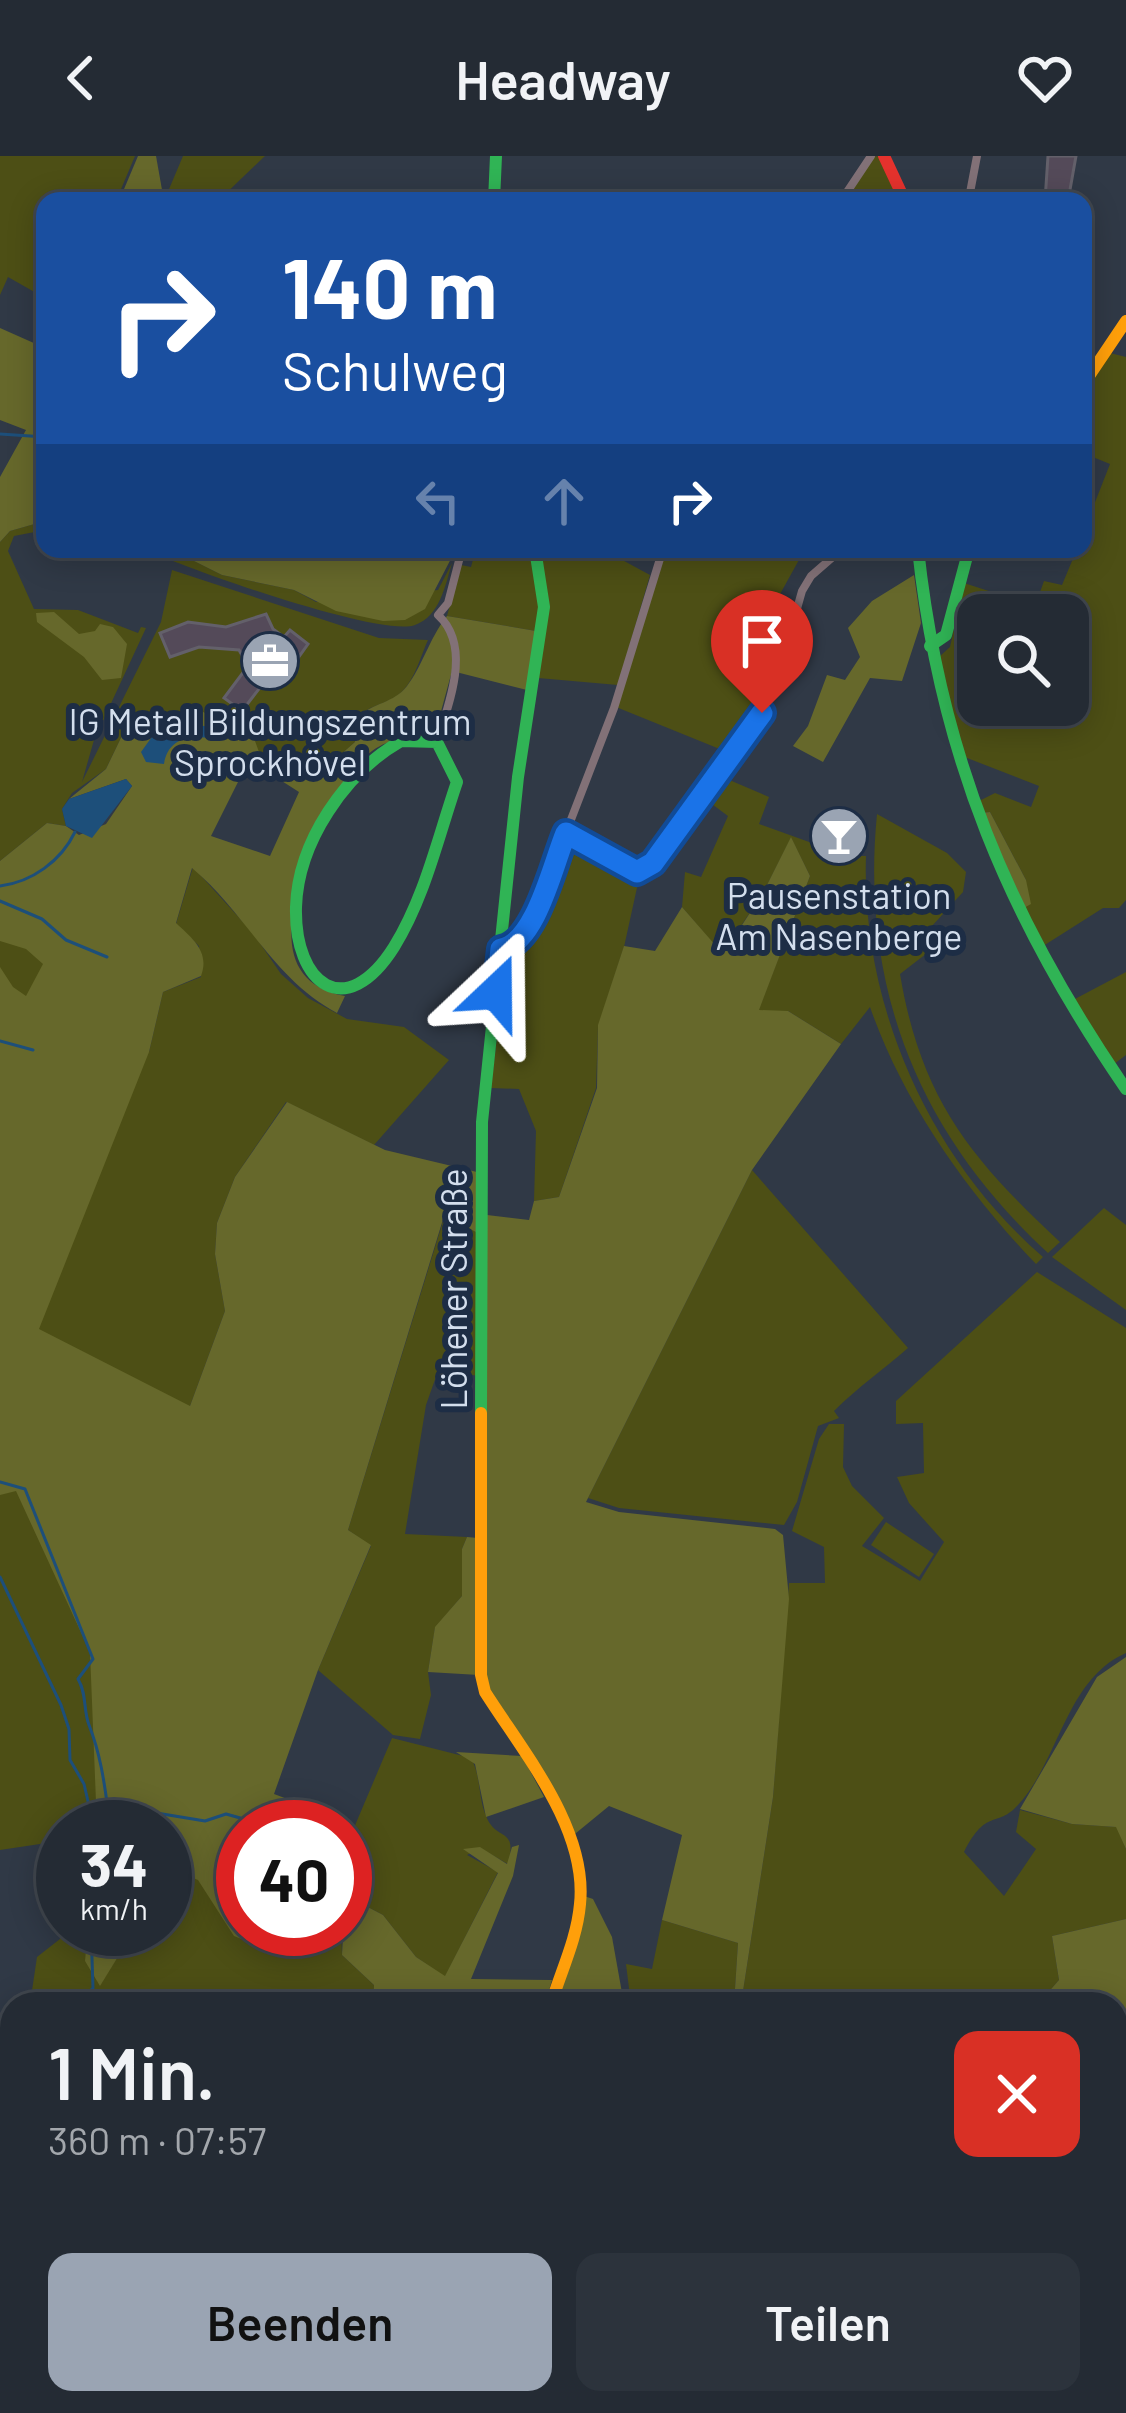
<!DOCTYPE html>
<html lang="de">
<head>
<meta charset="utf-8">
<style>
	:root { --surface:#242b34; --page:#2c333c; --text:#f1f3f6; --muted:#a3a7ac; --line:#41474f; --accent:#9aa4b3 }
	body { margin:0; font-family:Barlow,sans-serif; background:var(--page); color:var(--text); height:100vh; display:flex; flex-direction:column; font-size:45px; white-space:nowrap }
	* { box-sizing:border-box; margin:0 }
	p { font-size:39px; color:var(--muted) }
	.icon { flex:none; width:66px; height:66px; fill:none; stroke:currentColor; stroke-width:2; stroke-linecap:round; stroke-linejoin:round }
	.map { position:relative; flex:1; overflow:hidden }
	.details { position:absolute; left:0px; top:1836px; width:1128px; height:423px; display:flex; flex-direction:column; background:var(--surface); border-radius:36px 36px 0 0; box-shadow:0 6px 30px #0003,0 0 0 3px var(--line) }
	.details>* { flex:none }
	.top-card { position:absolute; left:36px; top:36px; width:1056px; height:366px; border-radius:24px; box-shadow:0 6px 30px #0003,0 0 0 3px var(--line); background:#1a4fa0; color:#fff; overflow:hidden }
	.buttons { position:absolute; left:957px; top:438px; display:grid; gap:24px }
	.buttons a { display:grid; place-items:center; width:132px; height:132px; border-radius:24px; background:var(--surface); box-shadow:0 6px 30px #0003,0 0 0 3px var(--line); font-size:60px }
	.speed { position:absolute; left:36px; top:1644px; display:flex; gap:24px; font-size:60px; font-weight:700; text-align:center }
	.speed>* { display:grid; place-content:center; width:156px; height:156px; border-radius:50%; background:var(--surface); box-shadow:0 6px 30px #0003,0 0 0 3px var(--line); line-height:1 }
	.speed small { font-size:30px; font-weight:400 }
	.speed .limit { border:18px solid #d22; background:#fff; color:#111 }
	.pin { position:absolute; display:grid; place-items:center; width:102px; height:102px; color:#fff; margin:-123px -51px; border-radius:50% 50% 50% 0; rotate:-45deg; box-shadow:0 0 12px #0007 }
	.pin .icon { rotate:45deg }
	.me { position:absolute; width:132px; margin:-66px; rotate:23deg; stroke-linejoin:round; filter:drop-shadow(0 0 9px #0008) }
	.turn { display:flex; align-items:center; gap:42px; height:252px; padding:0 48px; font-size:54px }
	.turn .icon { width:156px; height:156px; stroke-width:2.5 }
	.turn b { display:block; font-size:84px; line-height:102px }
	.lanes { display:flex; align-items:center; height:114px; padding:0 48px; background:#0003; justify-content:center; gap:60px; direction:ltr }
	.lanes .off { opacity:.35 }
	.round { display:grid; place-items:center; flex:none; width:126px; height:126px; border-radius:24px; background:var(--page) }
	.head { display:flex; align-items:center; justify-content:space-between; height:204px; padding:0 48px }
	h1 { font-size:72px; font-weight:600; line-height:90px }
	.action { display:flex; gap:24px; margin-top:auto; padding:24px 48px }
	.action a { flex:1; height:138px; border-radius:24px; background:var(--accent); color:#111; font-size:48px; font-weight:600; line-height:138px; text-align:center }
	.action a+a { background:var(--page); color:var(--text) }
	header { display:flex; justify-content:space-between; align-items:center; height:156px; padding:0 48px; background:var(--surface); font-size:54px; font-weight:600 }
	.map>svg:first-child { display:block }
</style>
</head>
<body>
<header><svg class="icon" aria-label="back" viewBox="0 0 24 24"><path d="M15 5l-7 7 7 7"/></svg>Headway<svg class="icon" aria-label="heart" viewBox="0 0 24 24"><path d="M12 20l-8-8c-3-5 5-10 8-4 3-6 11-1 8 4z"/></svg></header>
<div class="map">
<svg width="1126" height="2257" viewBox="0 0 1126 2257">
	<rect width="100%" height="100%" fill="#303946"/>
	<g fill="#4d4f15" fill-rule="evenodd">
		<polygon points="0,0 135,0 116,45 45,45 45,142 8,121 0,139"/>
		<polygon points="183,0 265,0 218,45 164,45"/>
		<polygon points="878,0 899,45 844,45 873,1"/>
		<path d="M1110 197 1126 201V744L1119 752H1103L1040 792 1022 753 1026 724 990 656 981 657 977 646 995 637 1031 651 1039 630 962 600 939 501 950 491 964 427 1035 450 1044 425 1062 429 1077 393H1083V377L1110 308 1083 297V238ZM978 459H1068V549H978Z"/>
		<path d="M45 365V374L14 380 8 395 34 453 78 454 138 477 141 471 146 472 94 584 82 626 161 466 172 414 379 482 428 484C419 504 413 532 392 543 378 550 370 550 357 561L355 586 331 607 310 616 286 604 277 610 181 558 131 561 106 613 72 637 62 653 66 670 47 667 0 705V386L10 375Z"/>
		<path d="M145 393H170L222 419 294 434 316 446 438 434 452 407C445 430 440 460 415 469 382 482 183 412 145 393Z"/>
		<polygon points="476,393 530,393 539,445 536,475 447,460 461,409 471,411"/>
		<polygon points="541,393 602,393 650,419 618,529 538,522 547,458"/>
		<path d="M667 393H805L774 449 794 458C779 510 762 553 732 598L616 551Z"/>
		<path d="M720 620 769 641 759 668 848 700H866C861 850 930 1003 1043 1101L1036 1108C967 1036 903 946 870 851L841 888 788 855H758L810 720 791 682 763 737 722 798 682 751 685 716 701 721 728 660 701 640Z"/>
		<path d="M877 658 947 697 966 716 963 736 932 770 944 784 900 818C921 943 971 1003 1060 1086L1048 1097C919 978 860 832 877 658Z"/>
		<polygon points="568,681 640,718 624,791 598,871 596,932 559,1041 534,1045 536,975 519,933 491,932 507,798 523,785"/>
		<path d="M193 711 253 777 281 818 308 842 347 863 404 871 449 904 374 989 286 946 235 1021 217 1067 215 1098 225 1155 190 1250 243 1671V1773L269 1794 274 1773H341L342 1799 374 1829 373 1848H30L37 1801 60 1783V1685L0 1694V728L149 896 163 836 201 821 199 790 176 768ZM63 1671H165V1773H135L115 1805 124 1773H63Z"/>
		<polygon points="1126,816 1126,899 1114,908 1073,844"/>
		<path d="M752 1014 908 1192C883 1214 858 1231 834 1255L839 1262 818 1270 797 1346 784 1369 619 1352 588 1342Z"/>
		<polygon points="1104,1052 1126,1069 1126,1154 1052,1101"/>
		<polygon points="445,1059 478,1077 480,1220 438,1215 426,1249 405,1378 467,1381 462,1393 462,1440 435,1472 428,1516 431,1539 420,1583 393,1579 318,1514 371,1390 348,1374"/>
		<path d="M1037 1116 1126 1172V1497C1066 1523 1059 1605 1018 1649 996 1673 987 1651 964 1696L1004 1740 1036 1693 1016 1676 1020 1654 1072 1668 1117 1671 1126 1693V1763L1052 1780 1059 1824 1038 1848H747L743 1835 773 1641 789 1427H825L824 1391 792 1375 819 1283 829 1268H844L843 1311 852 1330 884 1362 862 1390 920 1425 944 1386 909 1347 897 1321 924 1317 923 1267 896 1268V1245Z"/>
		<polygon points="886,1366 934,1398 919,1421 871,1389"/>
		<path d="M392 1582 471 1602C481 1620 478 1641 486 1660 496 1686 518 1670 508 1708L480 1692 467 1699 498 1716 445 1821 416 1801 383 1759 345 1739V1693Z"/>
		<polygon points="662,1764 738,1787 734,1848 631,1848 626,1808 652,1813"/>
		<polygon points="12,1929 12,2103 4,2105 0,2101 0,2013"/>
		<polygon points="49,2247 373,2247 383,2254 48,2257"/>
		<polygon points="709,2247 1042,2247 1040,2257 709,2257"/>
	</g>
	<g fill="#66682b" fill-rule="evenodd">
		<polygon points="138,0 156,0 164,45 119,45"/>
		<polygon points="0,172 45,192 45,365 10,375 0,386 0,321 26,274 0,264"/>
		<polygon points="170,393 456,393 425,453 405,464 383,465 336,455 294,434 222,419"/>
		<polygon points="914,419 921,467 902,525 870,522 823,606 793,590 808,570 827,519 845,524 860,501 848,472 872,445"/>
		<polygon points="54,456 79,478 95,475 100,468 113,471 127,488 121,522 102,524 84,501 37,466 36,457"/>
		<path d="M447 460 536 475 527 534 452 515 434 581C412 581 391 581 372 595 347 613 336 645 323 672 298 725 257 824 345 840L337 857C272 822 247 758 192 712L176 767C193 783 210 796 201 820L163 836 149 896 39 1173 190 1250 225 1155 215 1098 217 1067 235 1021 287 946 385 994 477 1016 478 1077 444 1060 348 1374 371 1389 318 1514 274 1638 309 1651 302 1671H243V1773H274L269 1794 234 1780 198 1724 176 1715 165 1728V1671H97L90 1496 16 1335 0 1339V811L13 831 26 840 43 808 26 793 0 785V705L47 667 66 670 79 679 106 668 132 630 126 623 69 643 106 613 131 561 180 558 196 552 255 585 259 596 277 610 286 604 310 616 331 607 355 586 357 561C373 547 394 547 407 530 422 511 429 483 447 460ZM249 604 299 636 270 700 211 680Z"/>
		<polygon points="990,656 1026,724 1031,748 1022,753 981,657"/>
		<polygon points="791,681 810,720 759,854 788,855 841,888 752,1014 586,1346 619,1356 775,1373 783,1379 789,1443 773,1641 743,1835 747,1848 734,1848 738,1787 662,1764 682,1679 609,1650 570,1682 490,1536 485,1519 487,1059 529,1064 534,1045 559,1041 597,932 598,869 624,790 655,795 682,751 723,798 763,737"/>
		<polygon points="467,1381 478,1382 479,1519 428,1516 435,1471 462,1440 462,1393"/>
		<polygon points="1126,1501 1126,1693 1116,1671 1072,1668 1020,1653 1097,1521"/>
		<polygon points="456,1596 522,1600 544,1641 486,1661 475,1608"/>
		<polygon points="519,1689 513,1720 471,1823 552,1824 545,1848 373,1848 374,1829 342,1799 345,1739 383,1759 416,1801 445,1820 498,1717 463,1693 480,1691 507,1708 512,1691"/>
		<polygon points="584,1740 593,1743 612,1781 624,1848 556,1848"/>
		<polygon points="1126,1763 1126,2257 1098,2257 1087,2250 1084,2257 1042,2257 1045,2247 1116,2247 1116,1848 1038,1848 1059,1824 1052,1780"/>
		<polygon points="88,1773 135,1773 100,1830 85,1805"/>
	</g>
	<g fill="#1d4f7a">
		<path d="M191 568 210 571 221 579 216 584C193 577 168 581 164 608L146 606 141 596 154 578Z"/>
		<polygon points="126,623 132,630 92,682 66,670 62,653 69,643"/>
	</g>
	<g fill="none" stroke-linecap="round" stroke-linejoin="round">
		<g stroke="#1d4f7a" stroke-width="3">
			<polyline points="0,278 45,281"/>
			<path d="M0 730C32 726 61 705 75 676"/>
			<polyline points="0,745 42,763 66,784 107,801"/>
			<polyline points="0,885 33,894"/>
			<path d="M0 1326 25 1333 93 1503 78 1523C87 1538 83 1553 89 1569 100 1597 104 1624 108 1654L120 1651 205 1665 226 1658 251 1665 289 1655"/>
			<polyline points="0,1421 61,1549 69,1573 70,1604 84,1628 90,1654"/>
			<polyline points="78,1848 93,1832 91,1773"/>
			<polyline points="0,2129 12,2125"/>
		</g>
	</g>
	<g fill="#544a59" stroke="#63606a" stroke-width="3">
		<polygon points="1048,0 1076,0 1068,45 1045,45"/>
		<polygon points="266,458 273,473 284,481 290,474 308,488 283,523 265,525 242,555 224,542 248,510 239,494 199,491 170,501 160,477 188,466 226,471"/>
	</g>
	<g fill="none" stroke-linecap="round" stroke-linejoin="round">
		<g stroke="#827177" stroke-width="8">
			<polyline points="969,42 977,0"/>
			<polyline points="841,45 871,0"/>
			<path d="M437 586C448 549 473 491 438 459L448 447 462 393"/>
			<polyline points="566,677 637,716 653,707 693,647 743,588 778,520 802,435 811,420 842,393"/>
			<polyline points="501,793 519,787 530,770 614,552 663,393"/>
		</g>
		<g stroke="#30b455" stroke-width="12">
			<polyline points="494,45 496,0"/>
			<path d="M918 393C940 599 1009 763 1126 933"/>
			<polyline points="930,490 946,479 969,393"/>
			<path d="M401 585 437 586 457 626C438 681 425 741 394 791 346 867 294 829 296 751 298 686 345 617 401 585Z"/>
			<polyline points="481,1257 482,966 518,621 544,451 535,393"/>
		</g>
		<g stroke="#ff9f0a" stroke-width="12">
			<polyline points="1083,229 1126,165"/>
			<path d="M481 1257V1519L485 1536C523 1596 588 1673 580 1748 577 1783 561 1815 551 1848"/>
			<polyline points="390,2257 392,2247"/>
		</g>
		<polyline stroke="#e5322d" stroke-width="12" points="884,0 905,45"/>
	</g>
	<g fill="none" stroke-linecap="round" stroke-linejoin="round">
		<defs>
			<path id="route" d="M496 836 501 793C536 787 553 708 566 677L637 716 653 707 762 557"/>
		</defs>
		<use href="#route" stroke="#114b97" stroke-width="30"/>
		<use href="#route" stroke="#1a73e8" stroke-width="21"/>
	</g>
	<defs>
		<symbol id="office-disc" viewBox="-11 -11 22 22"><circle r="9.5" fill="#9aa4b3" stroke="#1d2d45"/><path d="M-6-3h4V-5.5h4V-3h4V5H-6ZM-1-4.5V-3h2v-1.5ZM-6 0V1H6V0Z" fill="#fff"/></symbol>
		<symbol id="bar-disc" viewBox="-11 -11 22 22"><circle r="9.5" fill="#9aa4b3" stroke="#1d2d45"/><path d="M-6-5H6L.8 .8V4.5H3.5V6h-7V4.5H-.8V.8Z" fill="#fff"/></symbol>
	</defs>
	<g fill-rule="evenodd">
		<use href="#office-disc" x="237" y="472" width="66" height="66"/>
		<use href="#bar-disc" x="806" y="647" width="66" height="66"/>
	</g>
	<g text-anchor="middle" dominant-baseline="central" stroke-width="12" stroke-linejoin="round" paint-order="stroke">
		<g font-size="36" fill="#d3deed" stroke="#1d2d45">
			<text x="270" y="564">IG Metall Bildungszentrum<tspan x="270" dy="41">Sprockhövel</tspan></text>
			<text x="839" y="738">Pausenstation<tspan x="839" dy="41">Am Nasenberge</tspan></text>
		</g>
		<g font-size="36" fill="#d3deed" stroke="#1d2d45">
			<text transform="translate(452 1133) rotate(-90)">Löhener Straße</text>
		</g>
	</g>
</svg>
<div class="buttons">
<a><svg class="icon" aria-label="search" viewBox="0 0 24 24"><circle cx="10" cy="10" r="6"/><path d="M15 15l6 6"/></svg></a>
</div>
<div class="speed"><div>34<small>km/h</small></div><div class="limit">40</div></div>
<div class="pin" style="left:762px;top:557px;background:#d93025"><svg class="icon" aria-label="arrive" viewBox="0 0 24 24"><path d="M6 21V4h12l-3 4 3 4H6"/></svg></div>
<svg class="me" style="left:496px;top:836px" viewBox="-20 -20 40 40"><path d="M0-17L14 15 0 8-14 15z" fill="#1a73e8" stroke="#fff" stroke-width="4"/></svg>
<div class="top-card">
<div class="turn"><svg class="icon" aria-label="right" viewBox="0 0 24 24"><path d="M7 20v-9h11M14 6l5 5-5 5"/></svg><div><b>140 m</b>Schulweg</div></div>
<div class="lanes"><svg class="icon off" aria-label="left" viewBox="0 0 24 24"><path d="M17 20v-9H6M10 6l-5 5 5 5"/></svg><svg class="icon off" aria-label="ahead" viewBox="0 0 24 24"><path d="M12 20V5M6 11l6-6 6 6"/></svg><svg class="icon" aria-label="right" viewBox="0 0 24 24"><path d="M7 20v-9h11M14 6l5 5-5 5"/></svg></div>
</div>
<section class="details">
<div class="head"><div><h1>1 Min.</h1><p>360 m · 07:57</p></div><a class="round" style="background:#d93025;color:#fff"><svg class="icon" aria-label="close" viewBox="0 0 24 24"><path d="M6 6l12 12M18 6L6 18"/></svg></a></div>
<div class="action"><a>Beenden</a><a>Teilen</a></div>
</section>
</div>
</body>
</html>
